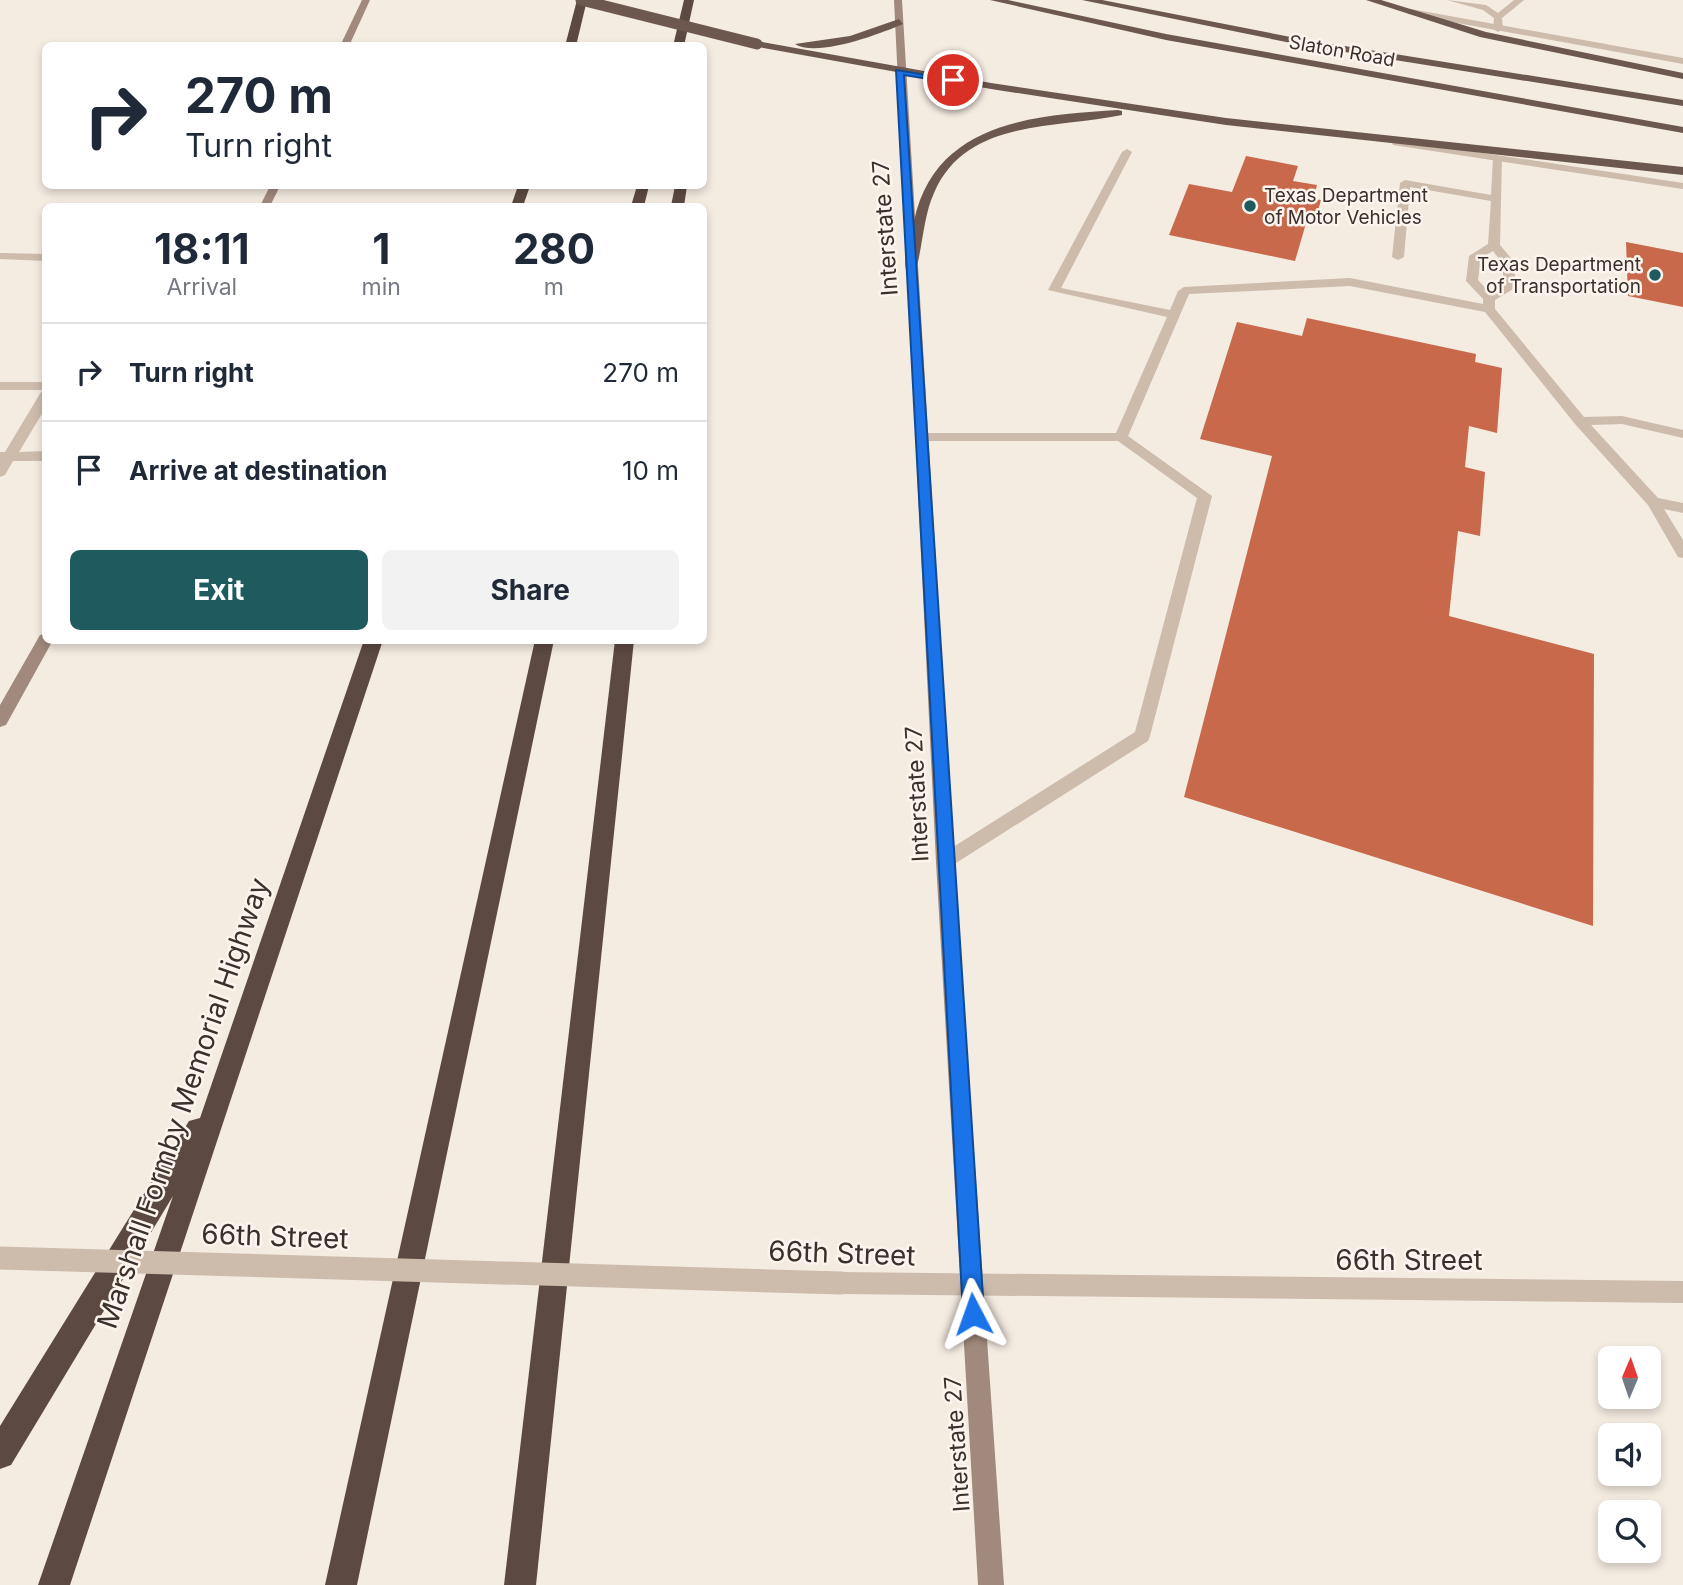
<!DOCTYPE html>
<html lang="en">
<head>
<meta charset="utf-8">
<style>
	:root { --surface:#fff; --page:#f2f2f3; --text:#1f2937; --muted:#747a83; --line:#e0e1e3; --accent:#1f5a5e }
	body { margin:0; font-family:Inter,sans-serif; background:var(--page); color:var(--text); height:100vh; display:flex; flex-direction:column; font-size:26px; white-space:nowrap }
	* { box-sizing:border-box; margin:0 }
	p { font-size:23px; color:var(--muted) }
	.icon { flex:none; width:38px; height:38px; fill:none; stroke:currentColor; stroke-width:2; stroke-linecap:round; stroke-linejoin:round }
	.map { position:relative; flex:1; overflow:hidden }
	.drawer { position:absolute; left:42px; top:203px; width:665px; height:441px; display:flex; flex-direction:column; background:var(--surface); border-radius:10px; box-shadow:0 4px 10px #0003 }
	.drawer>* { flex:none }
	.banner { position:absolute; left:42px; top:42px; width:665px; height:147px; border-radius:10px; box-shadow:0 4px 10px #0003; background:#fff; color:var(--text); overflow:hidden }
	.needle { width:46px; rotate:2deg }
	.buttons { position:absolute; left:1598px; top:1346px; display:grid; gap:14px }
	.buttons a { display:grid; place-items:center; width:63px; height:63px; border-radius:10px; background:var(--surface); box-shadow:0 4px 10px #0003; font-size:35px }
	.pin { position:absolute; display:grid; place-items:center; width:60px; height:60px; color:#fff; margin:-30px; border:4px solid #fff; border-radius:50%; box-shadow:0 2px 7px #0007 }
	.me { position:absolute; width:77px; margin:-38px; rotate:356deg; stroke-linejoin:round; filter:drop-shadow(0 0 5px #0008) }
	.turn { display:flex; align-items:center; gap:24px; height:147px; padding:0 28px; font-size:32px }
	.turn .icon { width:91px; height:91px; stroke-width:2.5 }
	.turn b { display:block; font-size:49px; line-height:60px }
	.eta { display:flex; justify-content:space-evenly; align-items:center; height:119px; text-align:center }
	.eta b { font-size:42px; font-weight:700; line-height:49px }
	.primary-button { display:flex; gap:14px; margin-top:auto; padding:14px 28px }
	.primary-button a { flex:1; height:80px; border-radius:10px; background:var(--accent); color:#fff; font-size:28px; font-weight:700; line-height:80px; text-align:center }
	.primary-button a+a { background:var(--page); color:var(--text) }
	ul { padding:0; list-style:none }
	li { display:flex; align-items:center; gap:21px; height:98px; padding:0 28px; border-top:2px solid var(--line) }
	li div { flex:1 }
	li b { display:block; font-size:26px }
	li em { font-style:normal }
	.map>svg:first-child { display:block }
</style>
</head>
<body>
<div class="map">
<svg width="1683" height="1585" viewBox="0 0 1683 1585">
	<rect width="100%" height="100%" fill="#f4ebe1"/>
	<g fill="#c8694b">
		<polygon points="1246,156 1298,166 1293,181 1317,185 1313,199 1321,200 1317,214 1309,213 1295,261 1169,235 1189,184 1232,192"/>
		<polygon points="1626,242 1683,253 1683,307 1628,296"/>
		<polygon points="1307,318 1476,354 1475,362 1502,368 1497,433 1469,426 1465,467 1485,472 1480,536 1458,531 1449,616 1594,654 1593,926 1184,797 1272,456 1200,439 1237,322 1302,336"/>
	</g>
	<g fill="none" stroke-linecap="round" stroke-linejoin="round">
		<g fill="#cdbbac" fill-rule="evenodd">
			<polygon points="1447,0 1486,5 1498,13 1514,0 1524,0 1502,18 1503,29 1498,32 1493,29 1494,18 1483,10"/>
			<path d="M1127 149 1132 152 1061 288 1170 310 1178 291 1184 287 1350 278 1483 304V299L1466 281 1469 256 1488 244 1491 201 1410 187 1404 257 1398 260 1392 257 1400 183 1405 180 1491 195 1493 158 1502 156 1500 245 1515 263V288L1495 300V309L1584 417 1622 416 1683 430V438L1622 424 1591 425 1658 498 1683 503V513L1664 509 1683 540V558L1678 557 1648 505 1575 424 1485 312 1350 286 1189 294 1128 436 1212 496 1150 736 1148 741 945 870 939 868 936 862 939 856 1135 732 1197 498 1118 441H922L915 437 922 433H1116L1167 317 1048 290 1122 152ZM1493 251 1503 264V286L1490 293 1478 280 1481 258Z"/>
			<polygon points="0,253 46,254 46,261 0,259"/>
			<rect x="0" y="382" width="46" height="8"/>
			<polygon points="46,391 46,407 19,452 46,451 46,461 13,461 5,475 0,477 0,452 5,452 41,392"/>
		</g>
		<g fill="#cdbbac" fill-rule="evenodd">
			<polygon points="1411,9 1683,58 1683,64 1408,14"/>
			<polygon points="1397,140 1683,183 1683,189 1393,145 1392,143"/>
		</g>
		<polygon fill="#cdbbac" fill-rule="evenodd" points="841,1272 1683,1281 1683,1303 841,1294 833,1291 830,1283 833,1275"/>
		<g fill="#a18a7d" fill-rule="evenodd">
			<polygon points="362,0 370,0 349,46 340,46"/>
			<polygon points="894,0 902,0 954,862 1004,1585 978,1585 936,862"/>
			<polygon points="270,186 280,186 270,206 260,206"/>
			<polygon points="46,633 46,640 53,640 6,725 0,727 0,705 40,635"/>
		</g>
		<g fill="#6c584f" fill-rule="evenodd">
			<polygon points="990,0 1008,0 1166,34 1683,127 1683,133 1166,40"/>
			<polygon points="1082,0 1102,0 1301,39 1683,100 1683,106 1301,45"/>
			<polygon points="1366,0 1381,0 1486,32 1683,73 1683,79 1480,37"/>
			<path d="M899 19 903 24C880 34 816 58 795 44L850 36Z"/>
			<polygon points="757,41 991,83 1226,118 1683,167 1683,175 1226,125 991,89 753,46 753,42"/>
			<path d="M1118 110 1122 111V115C1056 129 966 118 934 193 924 215 923 242 917 266L906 269C903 257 911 235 914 221 935 122 1034 115 1118 110Z"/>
		</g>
		<g fill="#5c4a42" fill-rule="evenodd">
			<polygon points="577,0 587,0 576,46 565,46"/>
			<polygon points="684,0 694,0 684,46 673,46"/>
			<polygon points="518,186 530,186 523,206 511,206"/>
			<polygon points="637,186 649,186 644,206 631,206"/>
			<polygon points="675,186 687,186 684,206 671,206"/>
			<polygon points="364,640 383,640 70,1585 38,1585 173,1196 11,1465 0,1469 0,1426 189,1121 200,1118"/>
			<polygon points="535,640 554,640 357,1585 325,1585"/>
			<polygon points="615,640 634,640 536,1585 504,1585"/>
		</g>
		<polyline stroke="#cdbbac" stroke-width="23" points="0,1258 841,1283"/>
		<polyline stroke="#6c584f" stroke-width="11" points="581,0 757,44"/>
	</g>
	<polygon fill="#1a73e8" stroke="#114b97" stroke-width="2" points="896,70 957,80 953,83 904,75 984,1314 981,1321 973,1324 966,1321 963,1314"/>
	<g fill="#1f5a5e" stroke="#fbf5ee" stroke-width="2.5">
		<circle cx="1250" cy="206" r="7"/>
		<circle cx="1655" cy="275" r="7"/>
	</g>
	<g text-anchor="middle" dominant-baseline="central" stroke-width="5" stroke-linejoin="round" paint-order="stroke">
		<g font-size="19" fill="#3b302b" stroke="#fbf5ee">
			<text transform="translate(1342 51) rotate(10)">Slaton Road</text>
		</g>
		<g font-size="19" fill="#3b302b" stroke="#fbf5ee" text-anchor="start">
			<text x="1264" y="195">Texas Department<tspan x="1264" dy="22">of Motor Vehicles</tspan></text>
			<text x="1641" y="264" text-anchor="end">Texas Department<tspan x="1641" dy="22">of Transportation</tspan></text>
		</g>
		<g font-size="23" fill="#3b302b" stroke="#fbf5ee">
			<text transform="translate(885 228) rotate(-94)">Interstate 27</text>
			<text transform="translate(917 794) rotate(-93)">Interstate 27</text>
			<text transform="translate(957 1444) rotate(-94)">Interstate 27</text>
		</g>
		<g font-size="28" fill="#3b302b" stroke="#fbf5ee">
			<text transform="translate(183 1103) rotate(-71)">Marshall Formby Memorial Highway</text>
			<text transform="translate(275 1236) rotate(2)">66th Street</text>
			<text transform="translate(842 1253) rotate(2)">66th Street</text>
			<text x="1409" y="1260">66th Street</text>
		</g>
	</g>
</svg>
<div class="buttons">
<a><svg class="needle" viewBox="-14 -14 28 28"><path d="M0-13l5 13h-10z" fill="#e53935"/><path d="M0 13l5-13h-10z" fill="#747a83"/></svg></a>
<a><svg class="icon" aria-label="sound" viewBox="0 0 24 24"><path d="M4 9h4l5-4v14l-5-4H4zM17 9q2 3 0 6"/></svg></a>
<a><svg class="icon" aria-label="search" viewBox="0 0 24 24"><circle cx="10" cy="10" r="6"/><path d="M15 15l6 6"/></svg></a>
</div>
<div class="pin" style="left:953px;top:80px;background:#d93025"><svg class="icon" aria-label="arrive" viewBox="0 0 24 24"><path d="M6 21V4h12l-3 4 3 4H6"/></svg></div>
<svg class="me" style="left:973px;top:1314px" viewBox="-20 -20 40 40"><path d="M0-17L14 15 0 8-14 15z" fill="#1a73e8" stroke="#fff" stroke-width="4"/></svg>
<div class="banner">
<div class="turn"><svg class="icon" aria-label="right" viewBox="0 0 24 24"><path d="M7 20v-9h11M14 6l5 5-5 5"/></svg><div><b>270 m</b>Turn right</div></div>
</div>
<section class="drawer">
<div class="eta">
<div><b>18:11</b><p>Arrival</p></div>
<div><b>1</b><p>min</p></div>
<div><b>280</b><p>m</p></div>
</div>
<ul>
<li><svg class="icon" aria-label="right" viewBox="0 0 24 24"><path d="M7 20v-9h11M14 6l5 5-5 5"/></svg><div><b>Turn right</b></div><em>270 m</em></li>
<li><svg class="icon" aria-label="arrive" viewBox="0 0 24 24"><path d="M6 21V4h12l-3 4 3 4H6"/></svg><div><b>Arrive at destination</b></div><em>10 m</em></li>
</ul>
<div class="primary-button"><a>Exit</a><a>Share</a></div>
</section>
</div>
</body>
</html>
